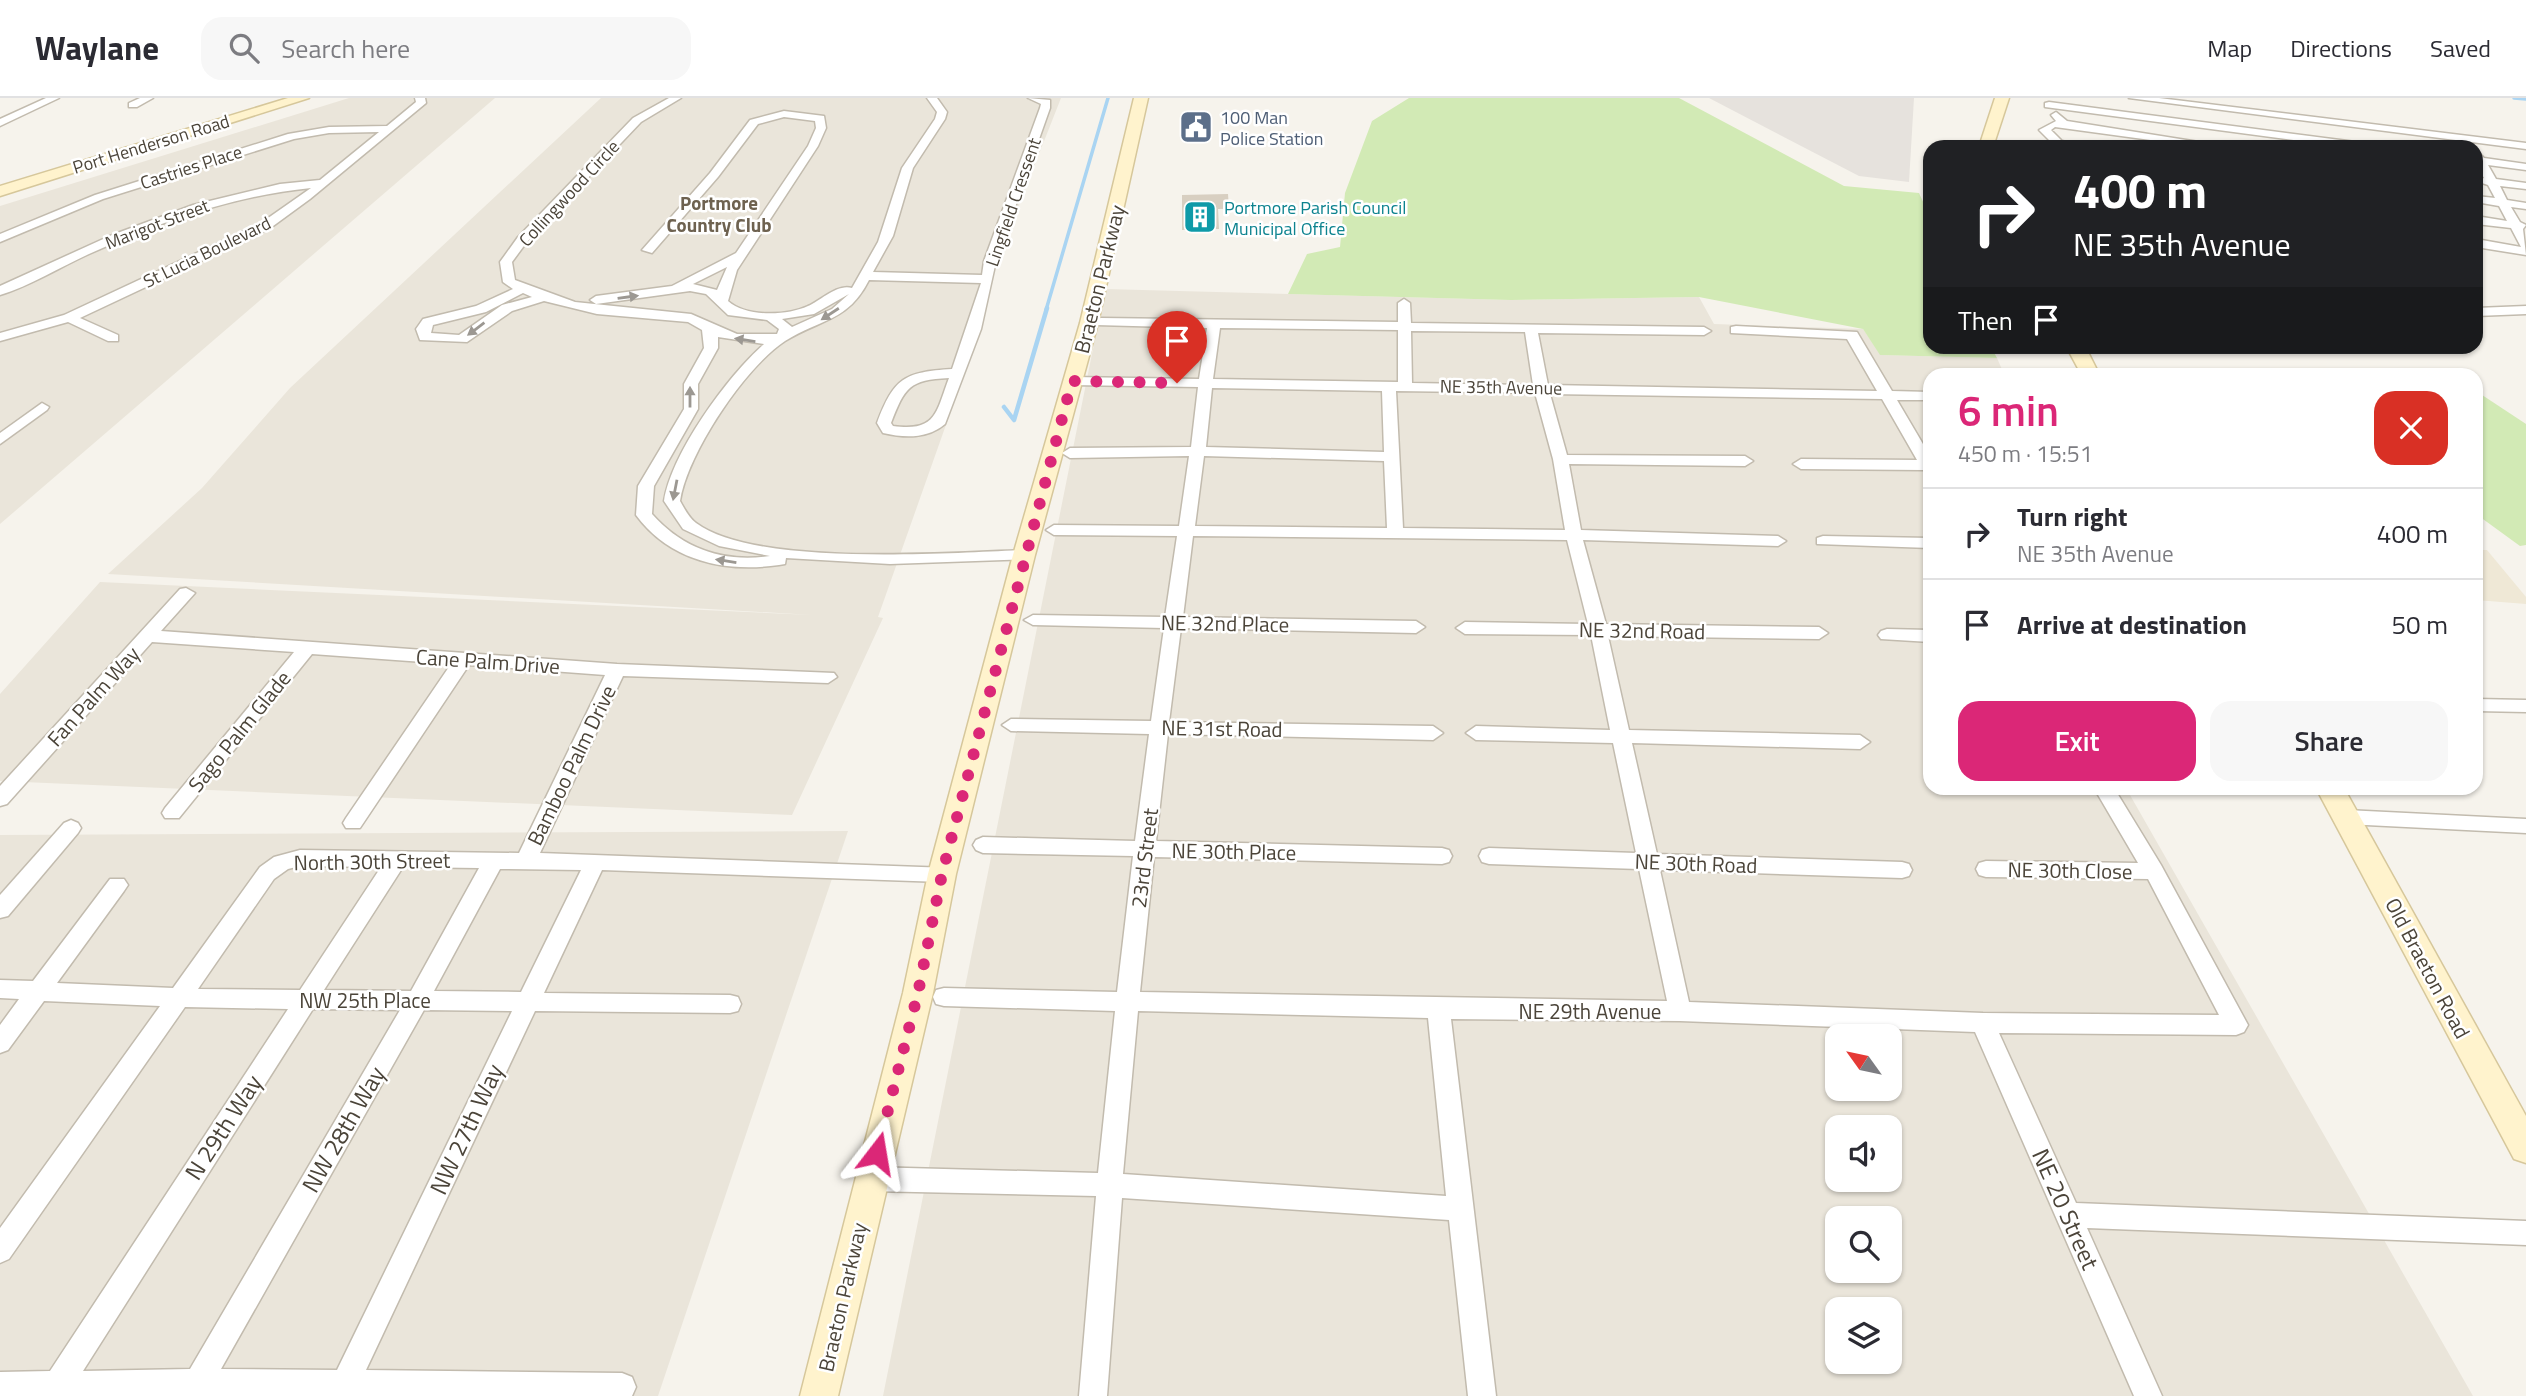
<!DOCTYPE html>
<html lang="en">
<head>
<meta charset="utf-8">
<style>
	:root { --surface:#fff; --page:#f7f7f7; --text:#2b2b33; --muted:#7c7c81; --line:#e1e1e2; --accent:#db2777 }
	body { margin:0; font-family:"Titillium Web",sans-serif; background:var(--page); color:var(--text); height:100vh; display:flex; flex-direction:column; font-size:26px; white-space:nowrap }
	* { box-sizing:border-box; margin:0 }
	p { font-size:23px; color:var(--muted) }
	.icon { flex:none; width:38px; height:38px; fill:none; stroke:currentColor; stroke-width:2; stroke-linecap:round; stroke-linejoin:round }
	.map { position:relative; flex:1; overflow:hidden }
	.panel { position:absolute; left:1923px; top:270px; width:560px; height:427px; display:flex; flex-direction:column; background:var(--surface); border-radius:21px; box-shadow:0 2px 5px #0004 }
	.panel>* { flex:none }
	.guide { position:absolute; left:1923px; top:42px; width:560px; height:214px; border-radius:21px; box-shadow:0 2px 5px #0004; background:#202124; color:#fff; overflow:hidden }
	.needle { width:46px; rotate:303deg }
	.fabs { position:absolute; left:1825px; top:926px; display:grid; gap:14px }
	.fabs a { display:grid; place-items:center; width:77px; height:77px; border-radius:14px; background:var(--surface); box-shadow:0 2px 5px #0004; font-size:35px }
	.pin { position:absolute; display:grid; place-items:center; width:60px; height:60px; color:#fff; margin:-72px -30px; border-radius:50% 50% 50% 0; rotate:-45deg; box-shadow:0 0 7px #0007 }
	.pin .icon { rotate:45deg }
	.me { position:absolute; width:77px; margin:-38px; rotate:14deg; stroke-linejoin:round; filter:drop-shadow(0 0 5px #0008) }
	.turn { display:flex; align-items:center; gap:24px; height:147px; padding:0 35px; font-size:32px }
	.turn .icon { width:91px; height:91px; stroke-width:2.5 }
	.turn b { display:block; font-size:49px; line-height:60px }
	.then { display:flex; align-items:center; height:66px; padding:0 35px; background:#0003; gap:14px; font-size:26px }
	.round { display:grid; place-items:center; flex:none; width:74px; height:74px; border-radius:21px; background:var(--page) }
	.summary { display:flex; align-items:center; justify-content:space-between; height:119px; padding:0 35px }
	h1 { font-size:42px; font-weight:600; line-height:52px; color:var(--accent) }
	.cta { display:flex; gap:14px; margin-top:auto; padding:14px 35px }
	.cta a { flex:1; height:80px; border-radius:21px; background:var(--accent); color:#fff; font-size:28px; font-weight:600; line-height:80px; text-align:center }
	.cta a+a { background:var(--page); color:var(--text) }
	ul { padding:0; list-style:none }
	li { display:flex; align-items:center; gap:21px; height:91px; padding:0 35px; border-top:2px solid var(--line) }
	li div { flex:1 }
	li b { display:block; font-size:26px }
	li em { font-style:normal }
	header { display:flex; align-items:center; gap:42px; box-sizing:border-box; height:98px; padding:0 35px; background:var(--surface); border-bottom:2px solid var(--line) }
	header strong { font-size:33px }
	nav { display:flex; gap:38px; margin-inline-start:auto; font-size:24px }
	.search { width:490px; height:63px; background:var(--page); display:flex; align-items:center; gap:18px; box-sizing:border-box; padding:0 24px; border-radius:21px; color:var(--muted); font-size:26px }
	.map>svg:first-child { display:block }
</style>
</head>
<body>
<header>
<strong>Waylane</strong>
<div class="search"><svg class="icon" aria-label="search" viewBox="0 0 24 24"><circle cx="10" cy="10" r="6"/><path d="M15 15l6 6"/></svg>Search here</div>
<nav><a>Map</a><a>Directions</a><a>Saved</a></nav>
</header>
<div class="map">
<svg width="2526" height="1298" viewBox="0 0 2526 1298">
	<rect width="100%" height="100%" fill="#f6f3ec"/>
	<g fill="#eae5da" fill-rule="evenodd">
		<polygon points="349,0 495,0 0,426 0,108"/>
		<polygon points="601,0 1061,0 973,224 982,225 878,519 883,520 792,717 0,683 0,596 100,484 812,517 108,476 202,390 290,290"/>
		<path d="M1105 191 1511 202 1699 199 1714 226 1863 231 1881 257 1997 260 2004 276H1930V690H2126L2473 1298H883ZM1838 938H1890V990H1838ZM1838 1029H1890V1082H1838ZM1838 1120H1890V1172H1838ZM1838 1211H1890V1264H1838Z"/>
		<polygon points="848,733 658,1298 0,1298 0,737"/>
	</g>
	<polygon fill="#e6e2dd" points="1709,0 1914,0 1909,84 1859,78"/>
	<polygon fill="#efe8d6" points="2476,452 2487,452 2526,499 2526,506 2476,502"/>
	<g fill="#d2eab5">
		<polygon points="1409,0 1679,0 1844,88 1919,95 1930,119 1930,248 1991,249 1997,260 1880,257 1863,231 1699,199 1511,202 1288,196 1307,156 1340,149 1345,95 1372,23"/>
		<polygon points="2476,293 2526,326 2526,447 2520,448 2476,416"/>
	</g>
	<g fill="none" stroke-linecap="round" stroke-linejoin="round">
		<g stroke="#a9d4f2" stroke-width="3.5">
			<polyline points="2514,0 2526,1"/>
			<polyline points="1046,212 1108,0"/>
		</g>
		<polyline stroke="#a9d4f2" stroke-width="4.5" points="1004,309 1014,322 1047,210"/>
	</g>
	<polygon fill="#d8cfc1" points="1228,96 1229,111 1218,111 1219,131 1182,132 1182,97"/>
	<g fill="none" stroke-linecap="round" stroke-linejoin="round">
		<defs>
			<g id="street">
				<polygon points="46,0 59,0 0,28 0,21"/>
				<polygon points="140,0 153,0 137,9 129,9 129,5"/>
				<path d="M415 0H425L426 5 310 101 269 131 80 220 118 237V243H108L68 224 0 243V235L64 217 261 125 311 90C232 98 160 124 89 156 60 169 30 188 0 197V188L112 137 193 107 280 86 320 82 379 34 329 35 294 41 103 101 0 144V136L95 97 288 36 329 29 387 28 416 4Z"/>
				<path d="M669 0H681L641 24 526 145 512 164 515 182 575 204 691 216 737 236H777L779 231 767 222 728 217 706 196 690 193 596 206 590 202 596 198 672 188 736 155 808 48 816 30 815 23 784 19 758 26 718 79 652 155 642 152 710 75 750 22 784 13 824 18 826 30 818 48 737 172 728 203C746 219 786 218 808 208 820 203 838 185 852 190L878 144 902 70 935 21 937 14 927 0H937L947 14 945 21 913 70 893 138 873 174 982 177 984 163 1040 10 1041 6 1028 0 1050 2V10L996 163 981 231 945 326C927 341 905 340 883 335L877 325C894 280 904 274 952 271L981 185 869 182C848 224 820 221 785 243 745 269 687 356 680 403 684 410 689 420 696 425 755 469 948 455 1024 452L1030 453 1032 457 1030 461 890 466 786 460 785 466 779 467C725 475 670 463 636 417L638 388 684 311V286L704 250 702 232 688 224 597 216 544 203 512 213 467 244 420 242 416 231 423 221 476 208 513 191 503 184 500 164 518 139 633 20ZM727 169 717 192 693 186ZM523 195 532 199 502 207 459 237 431 235 433 227 486 214ZM849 196 832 211 792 229 782 221 814 216ZM718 239 764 246C727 279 672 354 664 403L683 431 719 448 770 458C724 465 683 451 652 416L654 388 698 311V286L718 250ZM949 280C936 314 937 334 893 328L891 325C905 289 909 282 949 280Z"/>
				<polygon points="2129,0 2159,0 2526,45 2526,51"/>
				<polygon points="2049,4 2371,46 2376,49 2346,49 2045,9 2045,5"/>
				<polygon points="2056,14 2067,23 2230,49 2202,49 2055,29 2051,32 2062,43 2091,49 2056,49 2039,32 2056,23 2051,17"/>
				<polygon points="2476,52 2484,60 2526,66 2526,72 2488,67 2496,81 2526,85 2526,91 2500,88 2507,102 2526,105 2526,111 2511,109 2520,124 2526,127 2523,131 2526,157 2476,149 2476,141 2521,149 2511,130 2476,126 2476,118 2507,123 2499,108 2476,104 2476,98 2495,100 2488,87 2476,83 2484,80 2476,66"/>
				<path d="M1404 201 1410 205 1411 225 1704 229 1711 233 1704 237 1538 235 1548 287 1877 293 1847 241 1731 235V229L1736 228 1857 234 1892 293 1930 294V302H1897L1930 358V376L1923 372 1801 371 1793 366 1801 361 1917 362 1882 301 1550 296 1567 357 1745 358 1753 363 1745 368 1569 366 1581 432 1778 438 1786 443 1778 448 1583 442 1606 526 1819 529 1828 535 1819 541 1608 538 1629 632 1860 637 1870 644 1860 651 1632 645 1657 756 1902 764 1909 766 1912 772 1909 778 1902 780 1660 772 1689 904 1983 915 2219 917 2148 781 1986 779 1979 777 1976 771 1979 765 1986 763 2138 765 2094 690H2114L2161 767 2248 927 2244 934 2236 937 1999 935 2076 1105 2526 1123V1147L2087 1130 2162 1298H2134L1975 934 1680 923 1451 921 1496 1298H1468L1449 1122 1122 1100 1107 1298H1079L1096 1098 870 1093 861 1089 857 1081 861 1073 870 1069 1098 1075 1115 913 944 908 936 906 933 899 936 892 944 890 1117 894 1133 758 983 755 976 752 973 747 976 742 983 739 1135 743 1149 636 1011 633 1002 627 1011 621 1151 623 1164 530 1033 527 1024 522 1033 517 1165 519 1177 438 1054 437 1046 432 1054 427 1179 428 1189 358 1070 360 1062 355 1070 350 1191 349 1198 289 1072 287 1065 283 1072 279 1199 281 1207 230 1096 227V221L1101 220 1398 224V205ZM1220 230 1398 232V284L1213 281ZM1411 233 1525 234 1533 287 1412 285ZM1212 290 1382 293 1384 354 1206 349ZM1396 293 1535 295 1553 361 1565 432 1403 430ZM1204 358 1384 363 1387 430 1195 428ZM1193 438 1567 442 1588 526 1465 524 1456 530 1465 536 1591 537 1610 632 1476 628 1466 635 1476 642 1613 645 1636 755 1489 750 1482 752 1479 758 1482 764 1489 766 1639 771 1667 903 1140 894 1154 759 1442 766 1449 764 1452 758 1449 752 1442 750 1156 743 1168 636 1433 642 1443 635 1433 628 1169 624 1181 530 1416 535 1425 529 1416 523 1183 519ZM1138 913 1428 920 1446 1098 1123 1076Z"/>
				<polygon points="2526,208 2526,216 2476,218 2476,210"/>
				<polygon points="42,305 49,309 47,312 0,346 0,335"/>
				<polygon points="1823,438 1930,440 1930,450 1817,446 1817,440"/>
				<path d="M186 490 195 495 161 533 617 566 834 575 837 579 828 585 623 578 540 755 949 770 953 776 949 782 942 784 602 772 544 895 730 897 738 899 741 906 738 913 730 915 535 913 366 1272 622 1275 632 1279 636 1289 632 1298H0V1274L50 1273 288 911 185 909 9 1161 0 1165V1130L160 908 44 903 8 952 0 955V927L19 901 0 900V882L33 883 110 781H124L128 787 124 793 57 885 173 890 260 769 274 759 300 752 519 755 605 577 469 567 360 730H346L343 725 346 720 451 566 312 556 179 720H165L162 715 165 710 294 554 152 544 7 706 0 708V688L180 491ZM300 768 381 769 300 892 198 891 274 781 288 771ZM403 769 479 770 411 893 324 892ZM500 771 581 772 521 894 434 893ZM313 911 400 912 190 1271 83 1273ZM424 912 512 913 337 1272 221 1271Z"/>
				<polygon points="1887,531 1930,532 1930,544 1881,541 1878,537 1881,533"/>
				<polygon points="2476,601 2526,602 2526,614 2476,613"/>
				<polygon points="2346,712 2526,721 2526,735 2346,726 2339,724 2336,719 2339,714"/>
				<polygon points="71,722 78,725 81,730 78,735 8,818 0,820 0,797 64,725"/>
			</g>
			<g id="secondary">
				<polygon points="288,0 309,0 0,98 0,88"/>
				<polygon points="1134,0 1148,0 1098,225 1035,457 956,776 933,895 838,1298 800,1298 903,895 928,776 1013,457 1080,225"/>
				<polygon points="1995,0 2009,0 1993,49 1979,49"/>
				<polygon points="2066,248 2085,248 2099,276 2081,276"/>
				<polygon points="2316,690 2344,690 2526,1018 2526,1065 2514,1061"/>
			</g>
		</defs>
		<use href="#street" stroke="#c2bbae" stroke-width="3"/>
		<use href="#secondary" stroke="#d6c79b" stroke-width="3"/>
		<use href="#street" fill="#fff" fill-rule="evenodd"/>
		<use href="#secondary" fill="#fff3cd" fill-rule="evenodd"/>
	</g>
	<defs><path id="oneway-solid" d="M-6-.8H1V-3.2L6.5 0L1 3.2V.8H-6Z" transform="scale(1.75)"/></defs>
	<g fill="#9c9892">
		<use href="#oneway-solid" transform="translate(628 199) rotate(-8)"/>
		<use href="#oneway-solid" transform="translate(830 216) rotate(147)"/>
		<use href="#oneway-solid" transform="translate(476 231) rotate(143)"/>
		<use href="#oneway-solid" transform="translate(745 242) rotate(-171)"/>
		<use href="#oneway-solid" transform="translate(690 299) rotate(-90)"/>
		<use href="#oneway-solid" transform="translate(675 392) rotate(101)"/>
		<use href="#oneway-solid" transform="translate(726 463) rotate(-171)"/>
	</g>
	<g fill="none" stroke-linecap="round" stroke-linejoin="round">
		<polyline stroke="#db2777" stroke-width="12" stroke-dasharray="0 21.6" points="877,1055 918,895 942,776 1072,283 1177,285"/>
	</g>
	<defs>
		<symbol id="civic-square" viewBox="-11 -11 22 22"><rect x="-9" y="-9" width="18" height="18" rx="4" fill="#5c6f8a" stroke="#fff"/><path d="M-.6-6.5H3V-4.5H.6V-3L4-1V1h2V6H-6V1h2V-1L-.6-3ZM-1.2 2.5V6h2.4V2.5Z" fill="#fff"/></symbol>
		<symbol id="building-square" viewBox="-11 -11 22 22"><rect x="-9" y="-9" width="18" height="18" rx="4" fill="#0f9aa8" stroke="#fff"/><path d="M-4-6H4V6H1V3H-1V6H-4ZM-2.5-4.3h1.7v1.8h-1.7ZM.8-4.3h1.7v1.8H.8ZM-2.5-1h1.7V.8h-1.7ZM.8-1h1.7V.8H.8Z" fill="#fff"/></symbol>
	</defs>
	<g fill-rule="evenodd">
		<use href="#civic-square" x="1177" y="10" width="38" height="38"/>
		<use href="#building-square" x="1181" y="100" width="38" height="38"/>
	</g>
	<g text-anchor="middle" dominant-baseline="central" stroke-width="5" stroke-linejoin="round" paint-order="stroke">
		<g font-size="18" fill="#4e5e75" stroke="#fff" text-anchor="start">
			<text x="1220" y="19">100 Man<tspan x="1220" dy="21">Police Station</tspan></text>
		</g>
		<g font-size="18" fill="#4b4439" stroke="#fff">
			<text transform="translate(151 46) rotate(-17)">Port Henderson Road</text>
			<text transform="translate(191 69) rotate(-18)">Castries Place</text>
			<text transform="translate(569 95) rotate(-47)">Collingwood Circle</text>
			<text transform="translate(1013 104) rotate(-71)">Lingfield Cressent</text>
			<text transform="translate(157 126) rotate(-21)">Marigot Street</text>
			<text transform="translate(207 154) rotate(-26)">St Lucia Boulevard</text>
			<text transform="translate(1501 289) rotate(1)">NE 35th Avenue</text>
		</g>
		<g font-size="18" fill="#0d838f" stroke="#fff" text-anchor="start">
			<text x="1224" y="109">Portmore Parish Council<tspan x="1224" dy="21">Municipal Office</tspan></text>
		</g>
		<g font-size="19" font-weight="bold" fill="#6e6250" stroke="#fff">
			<text x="719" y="104">Portmore<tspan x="719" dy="22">Country Club</tspan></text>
		</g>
		<g font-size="21" fill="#4b4439" stroke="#fff">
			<text transform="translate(1099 181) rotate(-76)">Braeton Parkway</text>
			<text transform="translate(1225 525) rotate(1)">NE 32nd Place</text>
			<text transform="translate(1642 532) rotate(1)">NE 32nd Road</text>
			<text transform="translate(488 563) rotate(4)">Cane Palm Drive</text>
			<text transform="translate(93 598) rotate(-48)">Fan Palm Way</text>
			<text transform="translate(1222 630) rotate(1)">NE 31st Road</text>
			<text transform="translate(239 633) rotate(-51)">Sago Palm Glade</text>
			<text transform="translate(571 667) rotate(-64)">Bamboo Palm Drive</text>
			<text transform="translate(1234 753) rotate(1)">NE 30th Place</text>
			<text transform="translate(1144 760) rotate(-83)">23rd Street</text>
			<text transform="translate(372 763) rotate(-1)">North 30th Street</text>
			<text transform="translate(1696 765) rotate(2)">NE 30th Road</text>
			<text transform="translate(2070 772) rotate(1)">NE 30th Close</text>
			<text transform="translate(2428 870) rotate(62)">Old Braeton Road</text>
			<text x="365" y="902">NW 25th Place</text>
			<text x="1590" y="913">NE 29th Avenue</text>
			<text transform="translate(842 1199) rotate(-77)">Braeton Parkway</text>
		</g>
		<g font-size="24" fill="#4b4439" stroke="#fff">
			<text transform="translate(223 1029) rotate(-57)">N 29th Way</text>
			<text transform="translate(343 1031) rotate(-60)">NW 28th Way</text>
			<text transform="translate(466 1031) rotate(-65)">NW 27th Way</text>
			<text transform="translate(2066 1111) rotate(66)">NE 20 Street</text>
		</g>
	</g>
</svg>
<div class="fabs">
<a><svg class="needle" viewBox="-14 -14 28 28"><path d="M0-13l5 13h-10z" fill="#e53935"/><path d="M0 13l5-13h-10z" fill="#7c7c81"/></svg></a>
<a><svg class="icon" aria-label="sound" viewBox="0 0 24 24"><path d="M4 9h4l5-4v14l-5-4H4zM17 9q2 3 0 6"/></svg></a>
<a><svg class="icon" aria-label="search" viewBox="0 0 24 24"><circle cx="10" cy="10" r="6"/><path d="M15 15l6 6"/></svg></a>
<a><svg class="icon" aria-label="layers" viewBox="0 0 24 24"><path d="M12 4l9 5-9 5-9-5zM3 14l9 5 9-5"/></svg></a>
</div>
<div class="pin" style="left:1177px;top:285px;background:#d93025"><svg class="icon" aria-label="arrive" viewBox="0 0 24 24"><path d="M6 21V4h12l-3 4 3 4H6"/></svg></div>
<svg class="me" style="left:877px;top:1055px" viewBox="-20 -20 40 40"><path d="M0-17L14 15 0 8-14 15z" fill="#db2777" stroke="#fff" stroke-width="4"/></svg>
<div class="guide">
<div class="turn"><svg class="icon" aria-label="right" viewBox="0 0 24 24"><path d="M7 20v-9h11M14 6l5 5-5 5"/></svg><div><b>400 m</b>NE 35th Avenue</div></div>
<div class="then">Then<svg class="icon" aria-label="arrive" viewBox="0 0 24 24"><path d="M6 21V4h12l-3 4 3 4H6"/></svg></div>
</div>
<section class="panel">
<div class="summary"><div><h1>6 min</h1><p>450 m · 15:51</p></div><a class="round" style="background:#d93025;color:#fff"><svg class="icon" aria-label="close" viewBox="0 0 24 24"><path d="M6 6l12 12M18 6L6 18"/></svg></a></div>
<ul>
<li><svg class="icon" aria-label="right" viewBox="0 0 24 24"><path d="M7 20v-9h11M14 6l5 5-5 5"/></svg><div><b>Turn right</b><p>NE 35th Avenue</p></div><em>400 m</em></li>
<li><svg class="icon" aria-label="arrive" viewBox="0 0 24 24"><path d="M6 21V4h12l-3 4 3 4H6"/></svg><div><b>Arrive at destination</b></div><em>50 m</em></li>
</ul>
<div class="cta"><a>Exit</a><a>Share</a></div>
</section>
</div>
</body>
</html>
